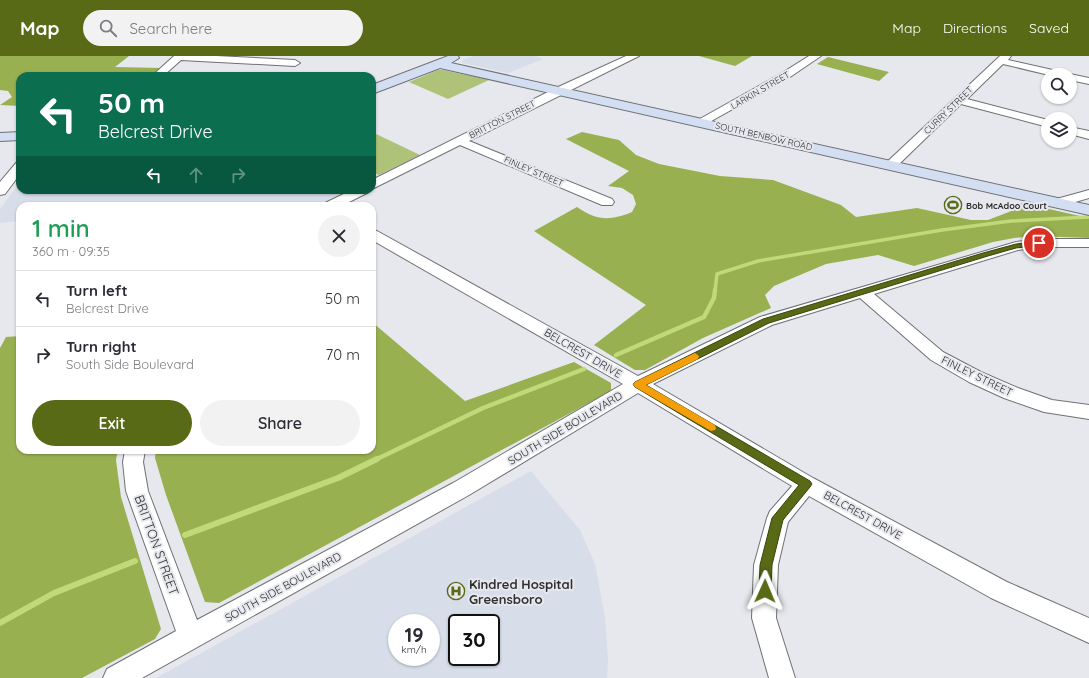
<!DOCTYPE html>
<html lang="en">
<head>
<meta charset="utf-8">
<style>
	:root { --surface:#fff; --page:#f2f2f3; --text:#2b2b33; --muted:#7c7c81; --line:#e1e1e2; --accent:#586a16 }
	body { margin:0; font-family:Quicksand,sans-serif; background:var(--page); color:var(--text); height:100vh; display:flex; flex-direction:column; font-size:15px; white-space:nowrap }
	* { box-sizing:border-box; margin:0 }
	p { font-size:13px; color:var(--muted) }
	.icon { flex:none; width:22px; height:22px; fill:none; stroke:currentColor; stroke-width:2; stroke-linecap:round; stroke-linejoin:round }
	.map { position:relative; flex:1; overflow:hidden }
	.sheet { position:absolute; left:16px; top:146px; width:360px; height:252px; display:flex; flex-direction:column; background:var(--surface); border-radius:12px; box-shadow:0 1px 3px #0004 }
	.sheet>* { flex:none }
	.guide { position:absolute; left:16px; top:16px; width:360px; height:122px; border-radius:12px; box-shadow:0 1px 3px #0004; background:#0b6e4f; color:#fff; overflow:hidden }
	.tools { position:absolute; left:1041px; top:12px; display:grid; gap:8px }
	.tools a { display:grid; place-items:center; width:36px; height:36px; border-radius:50%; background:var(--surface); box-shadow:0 1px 3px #0004; font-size:20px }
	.speed { position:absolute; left:388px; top:558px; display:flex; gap:8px; font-size:20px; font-weight:700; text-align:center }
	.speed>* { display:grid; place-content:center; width:52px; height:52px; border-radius:50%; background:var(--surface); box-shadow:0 1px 3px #0004; line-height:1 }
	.speed small { font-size:10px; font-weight:400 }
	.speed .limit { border:2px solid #111; border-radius:6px; background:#fff; color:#111 }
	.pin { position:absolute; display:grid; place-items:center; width:34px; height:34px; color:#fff; margin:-17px; border:2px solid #fff; border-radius:50%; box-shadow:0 1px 4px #0007 }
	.me { position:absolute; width:44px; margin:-22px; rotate:1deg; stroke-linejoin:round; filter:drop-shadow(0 0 3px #0008) }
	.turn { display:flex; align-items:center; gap:14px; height:84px; padding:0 16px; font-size:18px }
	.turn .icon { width:52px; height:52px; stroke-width:2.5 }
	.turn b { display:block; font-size:28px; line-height:34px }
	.lanes { display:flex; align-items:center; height:38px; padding:0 16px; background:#0003; justify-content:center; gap:20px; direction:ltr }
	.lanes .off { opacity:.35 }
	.round { display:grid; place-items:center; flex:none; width:42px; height:42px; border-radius:21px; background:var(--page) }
	.head { display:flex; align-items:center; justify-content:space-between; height:68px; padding:0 16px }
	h1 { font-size:24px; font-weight:600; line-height:30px; color:#1e9e55 }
	.cta { display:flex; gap:8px; margin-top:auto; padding:8px 16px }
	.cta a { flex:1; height:46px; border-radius:24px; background:var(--accent); color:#fff; font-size:16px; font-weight:600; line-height:46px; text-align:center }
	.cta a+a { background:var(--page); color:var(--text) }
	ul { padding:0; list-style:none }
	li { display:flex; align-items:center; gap:12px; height:56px; padding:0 16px; border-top:1px solid var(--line) }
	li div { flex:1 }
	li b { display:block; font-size:15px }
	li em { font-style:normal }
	header { display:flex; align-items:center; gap:24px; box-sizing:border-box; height:56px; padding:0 20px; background:var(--accent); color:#fff }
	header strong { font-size:19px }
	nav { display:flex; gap:22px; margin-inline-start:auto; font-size:14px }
	.search { width:280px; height:36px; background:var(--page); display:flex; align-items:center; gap:10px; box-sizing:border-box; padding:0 14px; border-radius:22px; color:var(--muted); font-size:15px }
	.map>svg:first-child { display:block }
</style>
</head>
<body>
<header>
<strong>Map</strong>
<div class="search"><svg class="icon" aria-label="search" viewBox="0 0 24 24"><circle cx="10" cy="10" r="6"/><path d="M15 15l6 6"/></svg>Search here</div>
<nav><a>Map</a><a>Directions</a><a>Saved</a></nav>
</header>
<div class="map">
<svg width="1089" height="622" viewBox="0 0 1089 622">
	<rect width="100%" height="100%" fill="#e6e8ed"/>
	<g fill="#d7dde9" fill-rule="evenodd">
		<polygon points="474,0 535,0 543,3 508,17 462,7 463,4"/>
		<polygon points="20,126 20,134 349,134 315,150 20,150 20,165 0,167 0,153"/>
		<path d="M531 415 580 474 595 508 605 562 608 605 607 622H156ZM397 567H431V601H397ZM457 567H491V601H457Z"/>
	</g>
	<g fill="#afc378">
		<polygon points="438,14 443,14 489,24 448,43 409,26"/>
		<polygon points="372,76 420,99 379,119 372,116"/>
	</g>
	<g fill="#98b050">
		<polygon points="0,0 129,0 115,11 162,12 152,20 20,20 20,50 0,49 12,41 8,35 0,34"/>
		<polygon points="699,0 752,0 735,10"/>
		<polygon points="828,1 889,16 879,25 817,8"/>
		<path d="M582 76 619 84 636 99 659 108 720 120 773 124 841 149 856 161 917 152 971 164H988L1014 154 1022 147 1089 162V182L1035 180 1014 182 993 186 914 210 878 199 826 208 774 230 765 239 771 252 703 282 645 314H635L594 289 646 249 534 175 577 151C597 165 610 165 632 156L636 148 633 139 622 132 608 130 629 115 566 83Z"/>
		<polygon points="372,266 465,345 574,306 611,327 611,335 219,547 205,546 166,439 155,402 156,394 372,394"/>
		<polygon points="20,280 20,394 118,394 116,404 121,441 161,573 155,583 82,622 0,622 0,292 6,281"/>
	</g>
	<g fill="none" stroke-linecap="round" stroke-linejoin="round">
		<polyline stroke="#c0d979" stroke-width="3.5" points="715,235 717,218 758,205 942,174 1011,165 1088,161"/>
		<g stroke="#c0d979" stroke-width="4.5">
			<polyline points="616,299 704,261 714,242 715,234"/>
			<polyline points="375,404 483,352 584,313"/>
		</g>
		<g stroke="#c0d979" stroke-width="6">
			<polyline points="185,479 338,422 377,403"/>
			<polyline points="0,567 54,537 135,505"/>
		</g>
		<defs>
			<g id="minor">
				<polygon points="174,0 216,0 295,4 300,7 295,10 181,4 163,20 152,20"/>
				<polygon points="626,0 639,0 469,85 612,143 614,146 612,149 602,149 460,89 372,133 372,124 556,32"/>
				<polygon points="809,0 821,0 790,21 706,68 698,68 696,66 698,64 782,17"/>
				<polygon points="1000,0 1011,0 1008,4 1066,17 1067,19 1070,18 1089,22 1089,28 1070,24 1070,19 1049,19 1003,8 967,43 1048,64 1048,71 961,48 895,112 887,112 885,109 887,106"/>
				<polygon points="1070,71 1089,75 1089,83 1070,78"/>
				<polygon points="20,106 20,118 5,138 0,139 0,126 16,107"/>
				<polygon points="352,134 369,134 367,137 341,150 323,150 325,147"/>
				<polygon points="1089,134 1089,142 1058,151 1053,150 1051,147 1053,144"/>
				<polygon points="372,174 377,175 638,320 760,261 1016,186 1039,183 1089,183 1089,191 1039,191 1018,194 874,238 943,296 981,316 1018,332 1052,344 1089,349 1089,363 1044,356 1004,342 969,326 931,304 860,242 772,269 653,328 813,422 1007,526 1089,562 1089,587 991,542 809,440 788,466 778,509 776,562 795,622 769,622 752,562 754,509 767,462 770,455 792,430 638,337 469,439 142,622 103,622 107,613 176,575 126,435 123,406 125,394 145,394 143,406 148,435 197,564 453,427 623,328 372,184"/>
			</g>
			<g id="secondary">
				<polygon points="448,0 458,0 459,2 451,7 1089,149 1089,159 440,12 372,38 372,29"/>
				<polygon points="20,76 20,84 0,85 0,77"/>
			</g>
		</defs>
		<use href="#minor" stroke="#6f7175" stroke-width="2"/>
		<use href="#secondary" stroke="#6f7175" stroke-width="2"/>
		<use href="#minor" fill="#fff" fill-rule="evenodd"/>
		<use href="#secondary" fill="#d4def2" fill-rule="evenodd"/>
	</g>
	<polygon fill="#586a16" stroke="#39450e" points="1039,185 1042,186 1042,189 1016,192 988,200 769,267 646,329 810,425 812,428 810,431 783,464 772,509 771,535 769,539 765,541 761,539 759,535 760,509 772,462 799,429 635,331 633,328 635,326 763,263 983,197 1016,188"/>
	<polygon fill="#f59e0b" points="695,297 699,300 698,303 646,329 715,369 716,372 715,374 711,375 635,331 633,328 635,326"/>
	<defs>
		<symbol id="stadium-ring" viewBox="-11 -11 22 22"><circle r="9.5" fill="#e6e8ed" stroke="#586a16" stroke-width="1.5"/><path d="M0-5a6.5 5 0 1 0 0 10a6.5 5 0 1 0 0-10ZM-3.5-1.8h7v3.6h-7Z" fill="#586a16"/></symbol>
		<symbol id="hospital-ring" viewBox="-11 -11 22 22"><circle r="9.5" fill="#e6e8ed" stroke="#586a16" stroke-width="1.5"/><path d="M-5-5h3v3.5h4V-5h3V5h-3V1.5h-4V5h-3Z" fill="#586a16"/></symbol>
	</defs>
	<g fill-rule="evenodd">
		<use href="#stadium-ring" x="943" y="139" width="20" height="20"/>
		<use href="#hospital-ring" x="446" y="525" width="20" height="20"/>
	</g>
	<g text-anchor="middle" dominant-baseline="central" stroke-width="4" stroke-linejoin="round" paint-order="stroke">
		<g font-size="9" fill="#2f3032" stroke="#e6e8ed">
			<text transform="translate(760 34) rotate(-30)">LARKIN STREET</text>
			<text transform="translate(948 54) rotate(-44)">CURRY STREET</text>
			<text transform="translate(502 63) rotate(-27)">BRITTON STREET</text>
			<text transform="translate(764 80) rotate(13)">SOUTH BENBOW ROAD</text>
			<text transform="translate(534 115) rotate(23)">FINLEY STREET</text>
		</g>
		<g font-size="9" font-weight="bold" fill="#2f3032" stroke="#e6e8ed" text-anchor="start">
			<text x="966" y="149">Bob McAdoo Court</text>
		</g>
		<g font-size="11" fill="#2f3032" stroke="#e6e8ed">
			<text transform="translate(583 297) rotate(30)">BELCREST DRIVE</text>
			<text transform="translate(977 320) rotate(26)">FINLEY STREET</text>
			<text transform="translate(565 372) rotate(-31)">SOUTH SIDE BOULEVARD</text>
			<text transform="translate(863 459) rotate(29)">BELCREST DRIVE</text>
			<text transform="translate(283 531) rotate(-29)">SOUTH SIDE BOULEVARD</text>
		</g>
		<g font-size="13" fill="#2f3032" stroke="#e6e8ed">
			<text transform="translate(157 489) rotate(70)">BRITTON STREET</text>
		</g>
		<g font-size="13" font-weight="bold" fill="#2f3032" stroke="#e6e8ed" text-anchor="start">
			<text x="469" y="528">Kindred Hospital<tspan x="469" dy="15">Greensboro</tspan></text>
		</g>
	</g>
</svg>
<div class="tools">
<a><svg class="icon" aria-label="search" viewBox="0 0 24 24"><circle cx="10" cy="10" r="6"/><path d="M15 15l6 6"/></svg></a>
<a><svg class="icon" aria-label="layers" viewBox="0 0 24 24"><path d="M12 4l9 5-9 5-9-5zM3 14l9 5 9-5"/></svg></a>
</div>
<div class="speed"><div>19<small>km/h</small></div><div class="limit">30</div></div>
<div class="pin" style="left:1039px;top:187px;background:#d93025"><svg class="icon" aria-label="arrive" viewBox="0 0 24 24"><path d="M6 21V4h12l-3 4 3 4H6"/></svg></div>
<svg class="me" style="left:765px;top:535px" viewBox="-20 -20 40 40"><path d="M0-17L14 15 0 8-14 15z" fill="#586a16" stroke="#fff" stroke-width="4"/></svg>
<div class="guide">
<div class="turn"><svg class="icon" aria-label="left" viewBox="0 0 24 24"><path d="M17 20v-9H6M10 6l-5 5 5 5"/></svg><div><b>50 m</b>Belcrest Drive</div></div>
<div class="lanes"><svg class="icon" aria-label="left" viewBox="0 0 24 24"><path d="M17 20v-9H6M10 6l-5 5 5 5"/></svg><svg class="icon off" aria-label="ahead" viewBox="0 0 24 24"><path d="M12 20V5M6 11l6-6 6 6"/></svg><svg class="icon off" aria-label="right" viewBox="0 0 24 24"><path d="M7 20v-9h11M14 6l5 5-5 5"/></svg></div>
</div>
<section class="sheet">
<div class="head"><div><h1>1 min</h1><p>360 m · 09:35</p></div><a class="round"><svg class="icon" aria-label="close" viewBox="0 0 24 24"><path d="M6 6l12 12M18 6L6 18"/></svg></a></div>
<ul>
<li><svg class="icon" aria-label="left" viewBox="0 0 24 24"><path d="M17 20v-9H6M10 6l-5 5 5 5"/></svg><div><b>Turn left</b><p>Belcrest Drive</p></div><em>50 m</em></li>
<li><svg class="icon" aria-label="right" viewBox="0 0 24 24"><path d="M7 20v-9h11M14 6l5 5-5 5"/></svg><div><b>Turn right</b><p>South Side Boulevard</p></div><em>70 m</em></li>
</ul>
<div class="cta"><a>Exit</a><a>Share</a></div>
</section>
</div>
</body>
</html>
